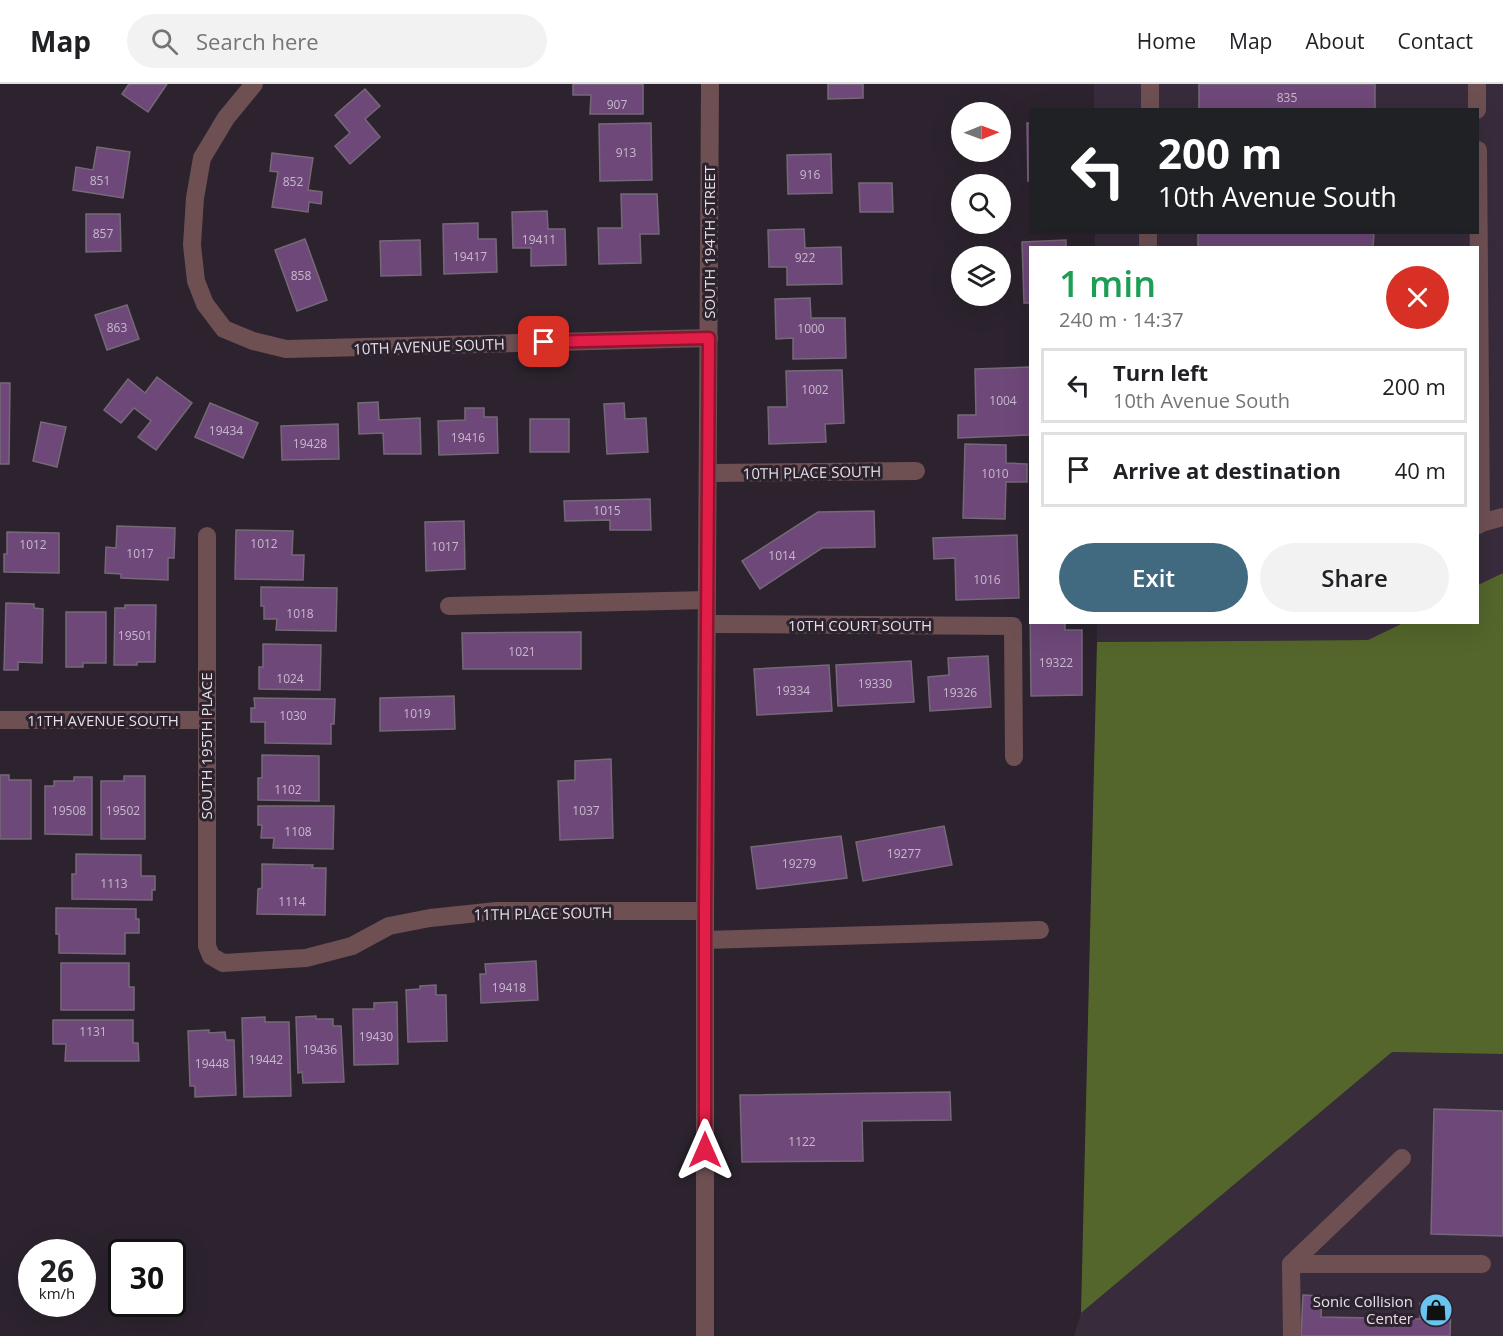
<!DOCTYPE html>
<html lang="en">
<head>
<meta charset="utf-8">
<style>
	:root { --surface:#fff; --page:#f2f2f2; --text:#202124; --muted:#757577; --line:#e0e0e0; --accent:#416a80 }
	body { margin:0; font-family:"Open Sans",sans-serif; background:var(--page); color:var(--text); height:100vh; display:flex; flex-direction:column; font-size:22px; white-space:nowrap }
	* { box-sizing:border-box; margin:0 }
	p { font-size:20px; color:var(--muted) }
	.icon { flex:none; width:33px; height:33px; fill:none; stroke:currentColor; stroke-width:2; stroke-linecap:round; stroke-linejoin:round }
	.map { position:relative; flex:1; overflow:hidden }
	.side { position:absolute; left:1029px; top:162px; width:450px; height:378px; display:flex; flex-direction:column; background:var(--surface); border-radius:0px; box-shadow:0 6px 24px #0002 }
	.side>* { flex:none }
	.guide { position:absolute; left:1029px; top:24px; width:450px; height:126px; border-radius:0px; box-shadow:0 6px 24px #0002; background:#202124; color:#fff; overflow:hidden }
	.needle { width:39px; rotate:89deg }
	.controls { position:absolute; left:951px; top:18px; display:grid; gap:12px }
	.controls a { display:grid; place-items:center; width:60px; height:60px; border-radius:50%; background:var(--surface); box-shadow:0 6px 24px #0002; font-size:30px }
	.speed { position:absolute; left:18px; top:1155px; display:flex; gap:12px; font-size:30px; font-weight:700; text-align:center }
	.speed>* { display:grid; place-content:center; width:78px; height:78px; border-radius:50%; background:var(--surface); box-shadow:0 6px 24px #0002; line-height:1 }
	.speed small { font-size:15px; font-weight:400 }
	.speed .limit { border:3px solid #111; border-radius:9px; background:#fff; color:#111 }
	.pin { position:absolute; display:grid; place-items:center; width:51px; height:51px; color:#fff; margin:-26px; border-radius:12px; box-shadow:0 3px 9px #0006 }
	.me { position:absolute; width:66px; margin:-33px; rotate:0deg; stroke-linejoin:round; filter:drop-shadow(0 0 4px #0008) }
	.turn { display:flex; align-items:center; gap:21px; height:126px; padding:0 30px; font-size:27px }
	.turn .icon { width:78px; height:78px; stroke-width:2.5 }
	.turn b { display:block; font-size:42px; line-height:51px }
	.round { display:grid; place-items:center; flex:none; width:63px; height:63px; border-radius:32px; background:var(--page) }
	.head { display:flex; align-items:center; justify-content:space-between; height:102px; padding:0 30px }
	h1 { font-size:36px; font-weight:600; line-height:45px; color:#1e9e55 }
	.primary-button { display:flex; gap:12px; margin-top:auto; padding:12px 30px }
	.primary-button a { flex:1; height:69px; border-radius:36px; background:var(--accent); color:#fff; font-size:24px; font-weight:600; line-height:69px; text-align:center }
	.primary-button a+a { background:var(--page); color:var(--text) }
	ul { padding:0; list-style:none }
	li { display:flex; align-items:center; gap:18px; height:75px; margin:0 12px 9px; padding:0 18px; border:3px solid var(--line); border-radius:0px }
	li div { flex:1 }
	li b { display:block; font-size:22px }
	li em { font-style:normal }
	header { display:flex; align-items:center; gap:36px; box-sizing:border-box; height:84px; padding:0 30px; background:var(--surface); border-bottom:2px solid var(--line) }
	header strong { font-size:28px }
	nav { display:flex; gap:33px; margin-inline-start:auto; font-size:21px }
	.search { width:420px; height:54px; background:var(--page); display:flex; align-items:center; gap:15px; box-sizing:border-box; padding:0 21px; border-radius:33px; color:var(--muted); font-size:22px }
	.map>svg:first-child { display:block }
</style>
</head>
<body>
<header>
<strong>Map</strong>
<div class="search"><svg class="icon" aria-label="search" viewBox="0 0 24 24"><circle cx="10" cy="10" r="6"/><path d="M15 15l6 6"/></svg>Search here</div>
<nav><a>Home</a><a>Map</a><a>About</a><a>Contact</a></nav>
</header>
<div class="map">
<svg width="1503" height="1252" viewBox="0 0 1503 1252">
	<rect width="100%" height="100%" fill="#2c232e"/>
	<g fill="#382c3c">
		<polygon points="1094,0 1503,0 1503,489 1478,501 1478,164 1095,163 1095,148 1478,148 1478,26 1094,25"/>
		<polygon points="1097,539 1403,539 1368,556 1097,558"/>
		<polygon points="1392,968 1503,970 1503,1252 1074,1252 1081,1229"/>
	</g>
	<polygon fill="#54662b" points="1503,489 1503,970 1392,968 1081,1229 1097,558 1368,556 1403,539 1478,538 1478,501"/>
	<g fill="#6e4879" stroke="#746977" stroke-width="1.5">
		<polygon points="129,0 167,0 148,28 122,10"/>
		<polygon points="573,0 643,0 643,30 590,30 591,11 573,11"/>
		<polygon points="828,0 863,0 863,14 828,15"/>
		<rect x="1199" y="0" width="176" height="26"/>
		<polygon points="365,5 380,22 365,35 380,53 350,80 335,62 350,49 335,31"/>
		<polygon points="651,39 652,96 600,97 599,40"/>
		<polygon points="1027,39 1030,39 1030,97 1028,97"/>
		<polygon points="97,63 130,68 123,114 73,106 76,83 93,86"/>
		<polygon points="272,69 313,74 308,106 322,108 321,120 309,118 308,128 272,123 278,88 270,87"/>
		<polygon points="831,70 832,109 788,110 787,71"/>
		<polygon points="859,99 892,99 893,128 860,128"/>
		<polygon points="621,110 657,110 659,150 640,150 641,179 599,180 598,144 622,144"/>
		<polygon points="547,127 548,145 565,145 566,181 531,182 531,164 513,164 512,128"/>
		<polygon points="86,130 120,130 121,167 86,168"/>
		<polygon points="478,139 478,155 496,155 497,188 444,190 443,140"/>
		<polygon points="804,145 805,164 841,163 842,200 787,201 787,183 769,183 768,146"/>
		<polygon points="1198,148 1374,148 1373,164 1198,164"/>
		<polygon points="305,155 327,216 297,227 275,166"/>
		<polygon points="420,156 421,191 381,192 380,157"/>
		<polygon points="1066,156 1066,164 1030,164 1030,219 1024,219 1022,158"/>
		<polygon points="810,214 811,234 845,234 846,274 793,275 793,254 776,255 775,215"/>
		<polygon points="127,221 139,255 107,266 95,231"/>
		<polygon points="1030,283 1030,351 958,354 958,331 976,331 975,285"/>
		<polygon points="842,286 844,339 825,340 826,358 769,360 768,323 787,323 786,287"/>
		<polygon points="157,293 192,319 156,366 138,353 151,337 134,324 121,339 104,326 128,295 145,309"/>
		<polygon points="0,299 10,299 9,380 0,380"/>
		<polygon points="378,318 379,336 420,334 421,370 384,370 383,349 359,350 358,319"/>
		<polygon points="210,319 258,339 243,374 195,353"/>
		<polygon points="624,319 625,335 646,334 648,368 607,370 604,320"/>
		<polygon points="465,324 484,324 484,333 497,333 498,369 439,371 438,337 465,336"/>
		<rect x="530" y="335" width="39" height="33"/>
		<polygon points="41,338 66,343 57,383 33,377"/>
		<polygon points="338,340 339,375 282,376 281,342"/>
		<polygon points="965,360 1006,361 1006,379 1027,380 1027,398 1006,398 1005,435 963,434"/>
		<polygon points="650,415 651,446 610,446 610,436 565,437 564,417"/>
		<polygon points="874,427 875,463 822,464 760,505 742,477 818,428"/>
		<polygon points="464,437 465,485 426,487 425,438"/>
		<polygon points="117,442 175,444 174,474 168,474 168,496 121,494 121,490 105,489 106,463 116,464"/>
		<polygon points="236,446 293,447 292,471 304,471 303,496 235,495"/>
		<polygon points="7,448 59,449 59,489 4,488 4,470 7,470"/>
		<polygon points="1017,451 1019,514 956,516 955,474 934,475 933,454"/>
		<polygon points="261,503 337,504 336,547 276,546 277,535 264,535 264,522 261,522"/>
		<polygon points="6,519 34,520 34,524 43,525 42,579 18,578 18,586 4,586"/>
		<polygon points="125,521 156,521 155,578 137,578 137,581 114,581 115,524 125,524"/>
		<polygon points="1030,524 1030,538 1065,538 1065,546 1082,546 1082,611 1031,612"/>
		<polygon points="66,528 106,528 106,579 83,579 83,583 66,583"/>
		<polygon points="581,548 581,585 463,585 462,549"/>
		<polygon points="263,560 321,561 320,606 259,605 259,583 263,583"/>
		<polygon points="988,572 991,623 930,627 928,593 949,591 948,574"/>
		<polygon points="911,577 914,618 838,622 836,581"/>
		<polygon points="829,581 832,627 757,631 754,585"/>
		<polygon points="454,612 455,645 380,647 380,614"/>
		<polygon points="254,614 335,615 334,640 331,640 331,660 265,659 265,638 251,638 251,624 255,624"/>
		<polygon points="262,671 319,672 319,717 258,716 258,694 262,694"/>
		<polygon points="611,675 613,754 560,756 558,697 575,696 575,677"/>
		<polygon points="0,691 9,691 9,696 31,696 31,755 0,755"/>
		<polygon points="124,692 145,692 145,755 101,755 101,697 124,697"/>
		<polygon points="74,693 92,693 92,751 45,750 45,702 54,702 54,697 74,697"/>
		<polygon points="258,722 334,722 333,765 273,764 274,754 261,754 262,741 258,741"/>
		<polygon points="944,742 952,781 863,797 856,758"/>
		<polygon points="841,752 847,794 757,805 751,763"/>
		<polygon points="76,770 141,771 141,792 155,792 155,806 152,806 152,816 72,815 72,790 76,790"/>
		<polygon points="262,780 313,781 312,784 326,784 325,831 257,830 258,805 262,804"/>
		<polygon points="56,824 136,825 136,835 139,835 139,849 125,849 125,870 59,869 59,850 56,850"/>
		<polygon points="536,877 538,916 481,919 480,890 486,890 485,880"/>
		<polygon points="61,879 129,879 129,903 134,903 134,926 61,926"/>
		<polygon points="436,901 436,911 446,911 447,957 408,958 406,906 420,905 420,902"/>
		<polygon points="397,918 398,980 354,981 353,925 374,925 374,919"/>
		<polygon points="316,932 316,935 333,935 333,942 341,942 344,998 303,999 302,988 298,989 296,933"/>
		<polygon points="265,933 265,938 289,938 291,1012 244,1013 242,934"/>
		<polygon points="53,936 133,936 133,959 138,959 139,977 65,977 66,960 53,960"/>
		<polygon points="209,946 209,949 225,948 226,956 234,956 236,1011 195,1013 195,1002 190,1002 188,947"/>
		<polygon points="950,1008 951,1036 862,1037 863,1077 742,1078 740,1011"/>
		<polygon points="1434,1025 1503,1027 1503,1152 1431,1150"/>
		<polygon points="1303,1211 1322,1212 1321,1233 1420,1235 1420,1219 1451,1219 1450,1252 1301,1252"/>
	</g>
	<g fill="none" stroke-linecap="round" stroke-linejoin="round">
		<g stroke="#6e5053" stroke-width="18">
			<polyline points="254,0 226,34 202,74 195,114 192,161 196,197 205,220 224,245 253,257 286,265 709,254"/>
			<polyline points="1477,0 1477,26"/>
			<polyline points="1150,26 1150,0"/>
			<polyline points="1478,66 1481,439 1478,441"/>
			<polyline points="1148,164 1148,148"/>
			<polyline points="708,389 916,387"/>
			<polyline points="1481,439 1503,433"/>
			<polyline points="207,452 207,862 211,872 223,879 306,874 352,862 389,842 430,834 497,827 705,827"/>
			<polyline points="449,522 707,516"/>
			<polyline points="707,540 1013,542 1014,673"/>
			<polyline points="0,636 206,636"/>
			<polyline points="705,856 1040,846"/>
			<polyline points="1291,1180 1402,1074"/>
			<polyline points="705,1252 705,827 710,0"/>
			<polyline points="1292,1252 1291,1180 1482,1180"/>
		</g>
	</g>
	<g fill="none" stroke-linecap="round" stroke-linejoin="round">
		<defs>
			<polyline id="route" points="544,258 709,254 705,827 705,1066"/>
		</defs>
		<use href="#route" stroke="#92132f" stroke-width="15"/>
		<use href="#route" stroke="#e11d48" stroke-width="10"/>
	</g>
	<defs>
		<symbol id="shop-disc" viewBox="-11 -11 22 22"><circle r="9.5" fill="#69c4f0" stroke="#2c232e"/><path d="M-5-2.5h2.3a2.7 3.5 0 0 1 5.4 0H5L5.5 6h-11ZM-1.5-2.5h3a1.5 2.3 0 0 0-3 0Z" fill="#111"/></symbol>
	</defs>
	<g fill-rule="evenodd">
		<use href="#shop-disc" x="1417" y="1207" width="38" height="38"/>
	</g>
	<g text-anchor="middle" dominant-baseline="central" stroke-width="6" stroke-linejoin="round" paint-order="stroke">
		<g font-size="12" fill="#c7b9cc">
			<text x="1287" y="13">835</text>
			<text x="617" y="20">907</text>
			<text x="626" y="68">913</text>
			<text x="810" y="90">916</text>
			<text x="100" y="96">851</text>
			<text x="293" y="97">852</text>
			<text x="103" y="149">857</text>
			<text x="539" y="155">19411</text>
			<text x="470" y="172">19417</text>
			<text x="805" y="173">922</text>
			<text x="301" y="191">858</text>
			<text x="117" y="243">863</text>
			<text x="811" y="244">1000</text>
			<text x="815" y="305">1002</text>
			<text x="1003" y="316">1004</text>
			<text x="226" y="346">19434</text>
			<text x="468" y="353">19416</text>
			<text x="310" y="359">19428</text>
			<text x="995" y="389">1010</text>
			<text x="607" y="426">1015</text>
			<text x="264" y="459">1012</text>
			<text x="33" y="460">1012</text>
			<text x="445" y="462">1017</text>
			<text x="140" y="469">1017</text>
			<text x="782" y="471">1014</text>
			<text x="987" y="495">1016</text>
			<text x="300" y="529">1018</text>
			<text x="135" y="551">19501</text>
			<text x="522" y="567">1021</text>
			<text x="1056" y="578">19322</text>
			<text x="290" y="594">1024</text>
			<text x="875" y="599">19330</text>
			<text x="793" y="606">19334</text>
			<text x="960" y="608">19326</text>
			<text x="417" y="629">1019</text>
			<text x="293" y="631">1030</text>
			<text x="288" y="705">1102</text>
			<text x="69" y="726">19508</text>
			<text x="123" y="726">19502</text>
			<text x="586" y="726">1037</text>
			<text x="298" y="747">1108</text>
			<text x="904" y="769">19277</text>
			<text x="799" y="779">19279</text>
			<text x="114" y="799">1113</text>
			<text x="292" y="817">1114</text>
			<text x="509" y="903">19418</text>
			<text x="93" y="947">1131</text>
			<text x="376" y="952">19430</text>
			<text x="320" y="965">19436</text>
			<text x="266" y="975">19442</text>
			<text x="212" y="979">19448</text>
			<text x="802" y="1057">1122</text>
		</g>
		<g font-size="15" fill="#e5dfe7" stroke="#2c232e">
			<text transform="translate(709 158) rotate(-90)">SOUTH 194TH STREET</text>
			<text transform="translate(429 262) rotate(-2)">10TH AVENUE SOUTH</text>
			<text transform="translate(812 388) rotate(-1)">10TH PLACE SOUTH</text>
			<text x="860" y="541">10TH COURT SOUTH</text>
			<text x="103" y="636">11TH AVENUE SOUTH</text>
			<text transform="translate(206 662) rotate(-90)">SOUTH 195TH PLACE</text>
			<text transform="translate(543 829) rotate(-1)">11TH PLACE SOUTH</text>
		</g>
		<g font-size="15" fill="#e5dfe7" stroke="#2c232e" text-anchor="end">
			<text x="1413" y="1217">Sonic Collision<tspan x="1413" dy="17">Center</tspan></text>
		</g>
	</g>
</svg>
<div class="controls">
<a><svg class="needle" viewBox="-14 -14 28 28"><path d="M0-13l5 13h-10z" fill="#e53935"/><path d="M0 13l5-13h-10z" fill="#757577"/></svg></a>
<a><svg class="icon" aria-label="search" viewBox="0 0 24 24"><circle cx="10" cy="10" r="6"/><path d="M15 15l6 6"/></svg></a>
<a><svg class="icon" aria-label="layers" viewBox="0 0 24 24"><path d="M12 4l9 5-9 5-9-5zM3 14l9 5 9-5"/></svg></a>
</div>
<div class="speed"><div>26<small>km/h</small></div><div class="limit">30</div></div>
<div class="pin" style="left:544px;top:258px;background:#d93025"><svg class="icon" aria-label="arrive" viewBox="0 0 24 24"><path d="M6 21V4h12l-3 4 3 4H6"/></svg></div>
<svg class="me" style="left:705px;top:1066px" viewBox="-20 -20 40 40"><path d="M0-17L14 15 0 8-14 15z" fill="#e11d48" stroke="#fff" stroke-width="4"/></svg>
<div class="guide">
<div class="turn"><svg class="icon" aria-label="left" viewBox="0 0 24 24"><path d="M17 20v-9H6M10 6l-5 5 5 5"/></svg><div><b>200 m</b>10th Avenue South</div></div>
</div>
<section class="side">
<div class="head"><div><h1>1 min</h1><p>240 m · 14:37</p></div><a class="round" style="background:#d93025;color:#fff"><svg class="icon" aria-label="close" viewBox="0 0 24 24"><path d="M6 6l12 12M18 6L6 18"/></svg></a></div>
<ul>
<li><svg class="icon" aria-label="left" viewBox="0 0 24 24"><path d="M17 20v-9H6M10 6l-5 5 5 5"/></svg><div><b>Turn left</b><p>10th Avenue South</p></div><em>200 m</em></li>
<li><svg class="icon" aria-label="arrive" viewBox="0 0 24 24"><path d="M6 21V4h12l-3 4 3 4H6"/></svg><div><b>Arrive at destination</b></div><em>40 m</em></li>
</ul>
<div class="primary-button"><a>Exit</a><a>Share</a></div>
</section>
</div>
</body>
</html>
